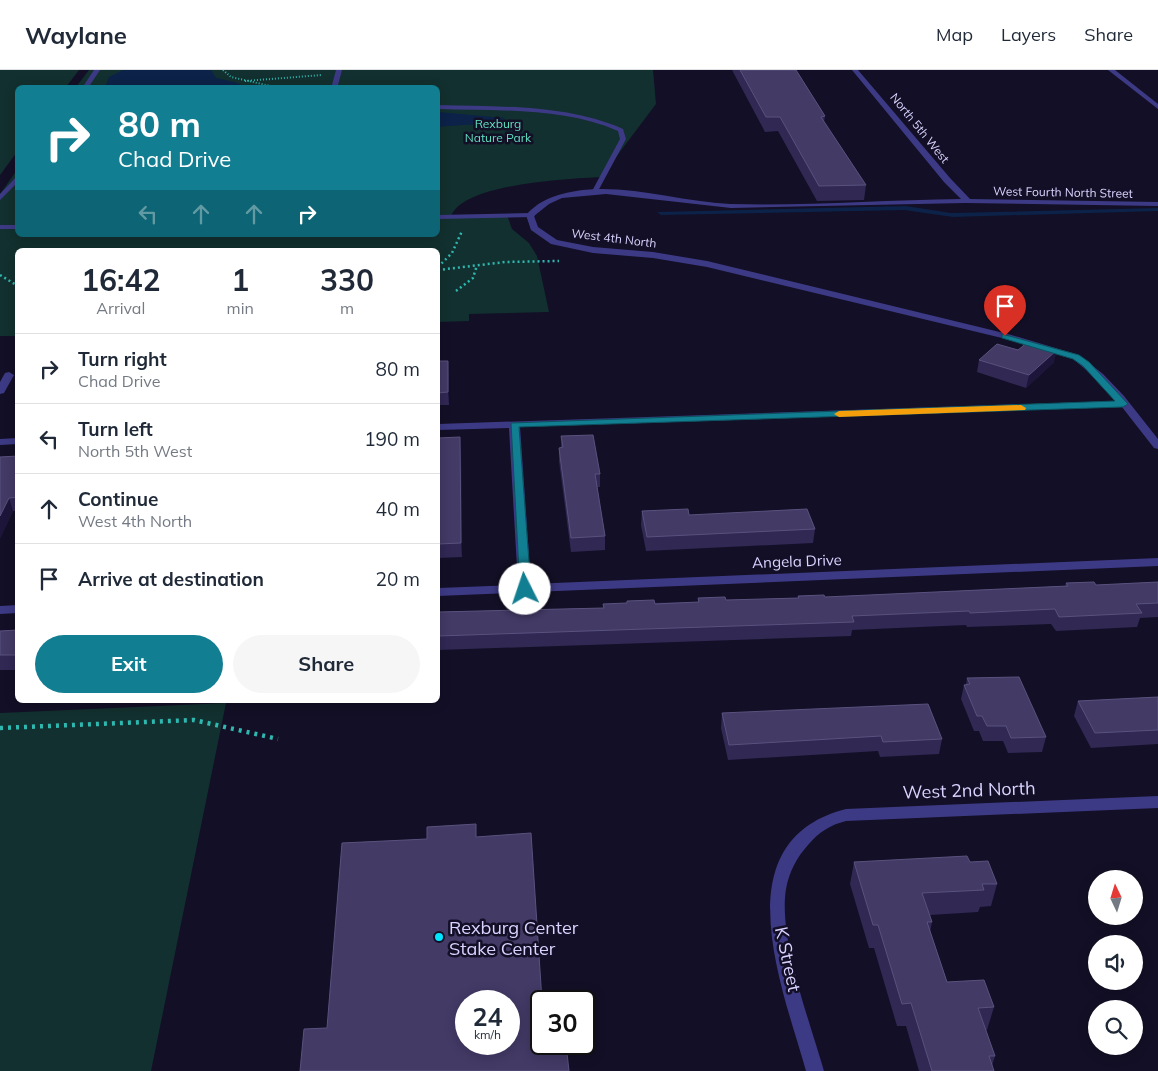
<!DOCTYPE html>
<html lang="en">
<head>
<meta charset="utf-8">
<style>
	:root { --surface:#fff; --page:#f6f6f7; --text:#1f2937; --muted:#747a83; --line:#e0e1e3; --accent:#117e91 }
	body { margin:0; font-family:Mulish,sans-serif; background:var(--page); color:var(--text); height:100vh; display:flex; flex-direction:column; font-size:19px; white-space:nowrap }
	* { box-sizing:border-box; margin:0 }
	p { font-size:16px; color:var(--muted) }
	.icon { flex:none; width:28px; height:28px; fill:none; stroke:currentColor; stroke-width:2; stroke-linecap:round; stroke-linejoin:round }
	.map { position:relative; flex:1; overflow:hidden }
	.sheet { position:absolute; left:15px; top:178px; width:425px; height:455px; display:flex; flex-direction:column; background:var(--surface); border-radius:8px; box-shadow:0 2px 12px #0003 }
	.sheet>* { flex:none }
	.top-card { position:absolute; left:15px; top:15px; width:425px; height:152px; border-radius:8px; box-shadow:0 2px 12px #0003; background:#117e91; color:#fff; overflow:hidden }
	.needle { width:32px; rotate:356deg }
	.buttons { position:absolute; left:1088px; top:800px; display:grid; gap:10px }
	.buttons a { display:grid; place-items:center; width:55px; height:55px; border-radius:50%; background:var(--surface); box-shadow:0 2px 12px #0003; font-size:25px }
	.speed { position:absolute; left:455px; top:920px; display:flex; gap:10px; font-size:25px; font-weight:700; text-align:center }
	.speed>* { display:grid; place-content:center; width:65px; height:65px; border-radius:50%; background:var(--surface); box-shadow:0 2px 12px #0003; line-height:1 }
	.speed small { font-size:12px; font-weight:400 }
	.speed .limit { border:2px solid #111; border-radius:8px; background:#fff; color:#111 }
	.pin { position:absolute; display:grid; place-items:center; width:42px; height:42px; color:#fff; margin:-51px -21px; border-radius:50% 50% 50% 0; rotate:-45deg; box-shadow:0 0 5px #0007 }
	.pin .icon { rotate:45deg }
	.me { position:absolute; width:55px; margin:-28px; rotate:356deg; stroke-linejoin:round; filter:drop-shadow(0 0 4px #0008) }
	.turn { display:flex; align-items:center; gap:18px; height:105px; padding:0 20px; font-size:22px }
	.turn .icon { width:65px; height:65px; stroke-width:2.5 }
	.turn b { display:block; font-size:35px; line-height:42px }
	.lanes { display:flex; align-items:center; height:48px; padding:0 20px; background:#0003; justify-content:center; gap:25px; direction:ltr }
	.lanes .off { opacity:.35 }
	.eta { display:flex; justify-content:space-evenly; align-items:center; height:85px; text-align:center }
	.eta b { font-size:30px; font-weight:700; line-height:35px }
	.action { display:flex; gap:10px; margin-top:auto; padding:10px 20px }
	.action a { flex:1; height:58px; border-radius:30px; background:var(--accent); color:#fff; font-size:20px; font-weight:700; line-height:58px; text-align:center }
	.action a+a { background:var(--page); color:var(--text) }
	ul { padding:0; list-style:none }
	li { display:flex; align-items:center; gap:15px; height:70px; padding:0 20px; border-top:1px solid var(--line) }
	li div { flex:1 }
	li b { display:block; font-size:19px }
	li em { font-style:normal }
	header { display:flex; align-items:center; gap:30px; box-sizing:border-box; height:70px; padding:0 25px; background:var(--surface); border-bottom:1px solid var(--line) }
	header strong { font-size:24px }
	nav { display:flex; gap:28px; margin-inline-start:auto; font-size:18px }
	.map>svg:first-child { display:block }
</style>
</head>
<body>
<header>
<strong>Waylane</strong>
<nav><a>Map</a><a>Layers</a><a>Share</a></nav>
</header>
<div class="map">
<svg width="1158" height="1001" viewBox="0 0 1158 1001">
	<rect width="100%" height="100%" fill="#130f26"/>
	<g fill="#12302f">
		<polygon points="0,0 79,0 66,17 18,18 17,82 0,105"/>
		<path d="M89 0H653L656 34 601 107C569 109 464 113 451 146L507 145 512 159 529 173 537 186 549 242 469 244V251L438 252V180H18L17 266H0V124L17 100 18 165H438V18L76 17Z"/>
		<polygon points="226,633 151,1001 0,1001 0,643"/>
	</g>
	<g fill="#0c2248">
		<polygon points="123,0 211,0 216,8 238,13 243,17 105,17 109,7"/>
		<path d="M438 42 505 48C497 55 451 55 438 57Z"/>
		<polygon points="906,136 951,143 1158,138 1158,141 953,147 904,140 661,145 657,142"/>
	</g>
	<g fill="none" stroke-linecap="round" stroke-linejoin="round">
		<g stroke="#2fb8b0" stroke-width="2" stroke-dasharray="1 2" stroke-linecap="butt">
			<polyline points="223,0 231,7 279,18"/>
			<polyline points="245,11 322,5"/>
		</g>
		<g stroke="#2fb8b0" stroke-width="2.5" stroke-dasharray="2 3" stroke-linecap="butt">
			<polyline points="438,197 452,183 462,161"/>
			<polyline points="438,200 505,192 559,191"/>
			<polyline points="0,205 18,216"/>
			<polyline points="456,221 473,208 477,195"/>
		</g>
		<polyline stroke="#2fb8b0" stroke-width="4.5" stroke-dasharray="3 5" stroke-linecap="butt" points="0,658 194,650 278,669"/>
		<g fill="#3d3a85" fill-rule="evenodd">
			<polygon points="94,0 100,0 88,18 82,18"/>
			<polygon points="336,0 342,0 338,15 340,18 334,18 332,15"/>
			<path d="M438 35C499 37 566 34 623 59L626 69 597 123 594 125 591 123 620 69 618 61C563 37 497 41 438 39Z"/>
			<polygon points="18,105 18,112 0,130 0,124"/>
			<polygon points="531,143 535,145 534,147 438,149 438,145"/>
			<rect x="0" y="155" width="18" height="4"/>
		</g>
		<g fill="#3d3a85" fill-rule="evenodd">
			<path d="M852 0H858L950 108 970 129 1158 132V136L965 133 731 138 606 124 562 128 549 134 534 146 538 157 557 170 593 177 653 182 707 191 1008 264 1079 285 1103 304 1124 326 1158 369V379L1154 378 1122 337 520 357 531 514 1158 488V496L438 526V518L518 515 509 358 438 360V354L1117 331 1096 308 1073 289 1002 268 707 197 653 188 593 183 551 174 531 160 526 145C541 128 561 123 583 120 632 115 682 132 730 134 807 136 884 130 961 129L944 112Z"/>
			<polygon points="1108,0 1115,0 1158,34 1158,39"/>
			<polygon points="9,302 14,305 4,323 0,324 0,312 5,303"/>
			<polygon points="18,368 18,374 0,375 0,369"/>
			<polygon points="18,535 18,543 0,544 0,536"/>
			<path d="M1158 726V738L846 751C830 755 819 762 808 775 797 787 789 802 786 819 778 868 810 952 824 1001H806C783 918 721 771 846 739Z"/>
		</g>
	</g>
	<g fill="#312854">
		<polygon points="732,0 796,0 825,46 824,52 866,115 864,130 817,131 778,61 765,62"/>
		<polygon points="979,290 1054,292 1026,318 977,302"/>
		<polygon points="438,291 449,303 449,335 438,335"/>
		<polygon points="561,366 600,404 600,417 597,417 605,466 605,480 571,482 559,391 559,378 561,378"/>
		<polygon points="438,368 461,380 462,487 438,488"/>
		<polygon points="18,386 18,441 13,441 0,468 0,387"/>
		<polygon points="642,441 689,445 815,459 813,473 646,481 641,455"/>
		<polygon points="1158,512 1158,547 1140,548 1137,557 1056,561 1051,554 967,557 966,555 852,560 851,566 438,580 438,542 603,538 603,534 698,532 698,528 726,530 798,528 798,526 825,527 1065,516 1066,513 1096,515"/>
		<polygon points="18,560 18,600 0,600 0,561"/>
		<polygon points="967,608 1046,667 1042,682 1008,683 1003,671 983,671 979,661 974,661 961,629 964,615 966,615"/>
		<polygon points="1158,627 1158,674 1091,678 1074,646 1078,631"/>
		<polygon points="722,643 942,669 939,684 880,687 878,681 728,690 721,658"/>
		<polygon points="854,792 970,792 997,814 991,836 980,837 978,842 930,845 932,852 930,862 947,912 994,937 987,960 986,960 995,986 992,996 994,1001 919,1001 906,956 897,956 874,878 869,878 850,814"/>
	</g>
	<g fill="#1d163a">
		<polygon points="1057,280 1054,292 1026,318 1029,305"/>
		<polygon points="448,291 449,303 449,335 448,322"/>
		<polygon points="460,367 461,380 462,487 461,473"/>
		<polygon points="9,428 13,441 0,468 0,446"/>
	</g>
	<g fill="#433a66" stroke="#5a527e" fill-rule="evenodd">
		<polygon points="740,0 796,0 825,46 821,47 866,115 819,116 780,47 766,47"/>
		<polygon points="1028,272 1057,280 1029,305 979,290 997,274 1018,280"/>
		<polygon points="438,291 448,291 448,322 438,323"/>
		<polygon points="593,365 600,404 595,404 605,466 571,468 559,378 563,377 561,366"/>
		<polygon points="460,367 461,473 438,474 438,368"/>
		<polygon points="18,386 18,427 9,428 0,446 0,387"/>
		<polygon points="688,439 689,445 807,439 815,459 647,467 642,441"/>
		<polygon points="1094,512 1096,515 1158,512 1158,533 1136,534 1142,543 1059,547 1055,539 970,543 969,541 852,546 854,552 438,566 438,542 604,538 603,534 627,533 627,531 654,530 655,534 699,532 698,528 725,527 726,530 799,528 798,526 824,525 825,527 1068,516 1066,513"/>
		<polygon points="18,560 18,585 0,585 0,561"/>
		<polygon points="1019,607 1046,667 1011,668 1006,656 987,656 982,646 977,646 964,615 970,614 967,608"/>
		<polygon points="1158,627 1158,660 1095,663 1078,631"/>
		<polygon points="928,634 942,669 883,672 881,666 729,675 722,643"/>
		<path d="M476 754V767L531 763 542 931 541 974H566L569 1001H300L304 959 327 958 342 773 427 769V757ZM466 931H509V974H466Z"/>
		<polygon points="967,786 970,792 988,791 997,814 982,814 984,820 922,823 932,852 927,852 947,912 984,910 994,937 978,938 995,986 989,986 994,1001 932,1001 911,933 902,934 878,855 873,855 854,792"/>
	</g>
	<polygon fill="#117e91" stroke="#0b525e" points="1002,264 1079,285 1089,292 1128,334 1123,337 519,357 531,519 525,522 520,519 511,353 1115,331 1083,296 1073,289 1002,268"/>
	<polygon fill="#f59e0b" points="1021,335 1026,338 1025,340 839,347 834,344 839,341"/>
	<circle fill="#00e5ff" stroke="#130f26" stroke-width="2" cx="439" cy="867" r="5"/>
	<g text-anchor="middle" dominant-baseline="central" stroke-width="5" stroke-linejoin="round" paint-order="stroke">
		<g font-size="12" fill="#5fe0c0" stroke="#130f26">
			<text x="498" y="53">Rexburg<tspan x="498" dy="14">Nature Park</tspan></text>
		</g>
		<g font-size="12" fill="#d9d4ff" stroke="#130f26">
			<text transform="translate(920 58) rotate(51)">North 5th West</text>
			<text transform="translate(1063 122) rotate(1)">West Fourth North Street</text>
			<text transform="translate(614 168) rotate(7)">West 4th North</text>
		</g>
		<g font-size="15" fill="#d9d4ff" stroke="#130f26">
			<text transform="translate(797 491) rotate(-2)">Angela Drive</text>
		</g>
		<g font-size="18" fill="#d9d4ff" stroke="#130f26">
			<text transform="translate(969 720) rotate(-2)">West 2nd North</text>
			<text transform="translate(788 889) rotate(78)">K Street</text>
		</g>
		<g font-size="18" fill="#d9d4ff" stroke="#130f26" text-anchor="start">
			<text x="449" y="857">Rexburg Center<tspan x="449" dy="21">Stake Center</tspan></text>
		</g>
	</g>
</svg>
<div class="buttons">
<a><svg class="needle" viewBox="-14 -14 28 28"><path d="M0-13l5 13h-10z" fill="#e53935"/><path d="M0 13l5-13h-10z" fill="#747a83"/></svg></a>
<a><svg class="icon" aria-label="sound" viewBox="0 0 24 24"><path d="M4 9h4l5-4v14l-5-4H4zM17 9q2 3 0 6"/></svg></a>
<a><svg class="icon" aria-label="search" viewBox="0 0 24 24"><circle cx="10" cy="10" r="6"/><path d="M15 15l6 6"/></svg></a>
</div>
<div class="speed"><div>24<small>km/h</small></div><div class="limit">30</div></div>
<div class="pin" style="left:1005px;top:266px;background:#d93025"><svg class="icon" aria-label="arrive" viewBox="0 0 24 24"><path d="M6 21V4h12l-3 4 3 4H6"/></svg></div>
<svg class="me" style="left:525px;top:519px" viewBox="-20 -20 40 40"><circle r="19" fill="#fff"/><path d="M0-13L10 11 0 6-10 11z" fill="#117e91"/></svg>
<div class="top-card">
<div class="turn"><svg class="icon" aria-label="right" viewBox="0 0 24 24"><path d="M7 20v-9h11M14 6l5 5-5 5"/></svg><div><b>80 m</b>Chad Drive</div></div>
<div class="lanes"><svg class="icon off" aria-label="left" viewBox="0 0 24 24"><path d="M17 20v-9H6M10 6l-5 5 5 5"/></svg><svg class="icon off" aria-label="ahead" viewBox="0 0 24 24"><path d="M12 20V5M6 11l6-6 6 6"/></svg><svg class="icon off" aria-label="ahead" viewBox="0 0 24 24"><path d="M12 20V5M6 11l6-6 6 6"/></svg><svg class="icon" aria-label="right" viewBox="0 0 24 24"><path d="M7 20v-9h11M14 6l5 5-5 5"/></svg></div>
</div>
<section class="sheet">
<div class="eta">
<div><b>16:42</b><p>Arrival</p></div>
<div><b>1</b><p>min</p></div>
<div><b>330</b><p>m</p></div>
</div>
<ul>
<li><svg class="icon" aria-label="right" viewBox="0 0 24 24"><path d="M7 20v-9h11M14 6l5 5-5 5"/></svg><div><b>Turn right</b><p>Chad Drive</p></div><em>80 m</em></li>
<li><svg class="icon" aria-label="left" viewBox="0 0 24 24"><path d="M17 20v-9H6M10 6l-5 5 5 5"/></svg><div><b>Turn left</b><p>North 5th West</p></div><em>190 m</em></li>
<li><svg class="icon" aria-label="ahead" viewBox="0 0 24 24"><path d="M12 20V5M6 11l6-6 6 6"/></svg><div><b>Continue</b><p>West 4th North</p></div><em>40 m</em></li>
<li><svg class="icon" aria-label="arrive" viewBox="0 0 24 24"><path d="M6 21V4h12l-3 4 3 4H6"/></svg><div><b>Arrive at destination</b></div><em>20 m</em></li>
</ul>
<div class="action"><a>Exit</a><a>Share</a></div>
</section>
</div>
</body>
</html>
